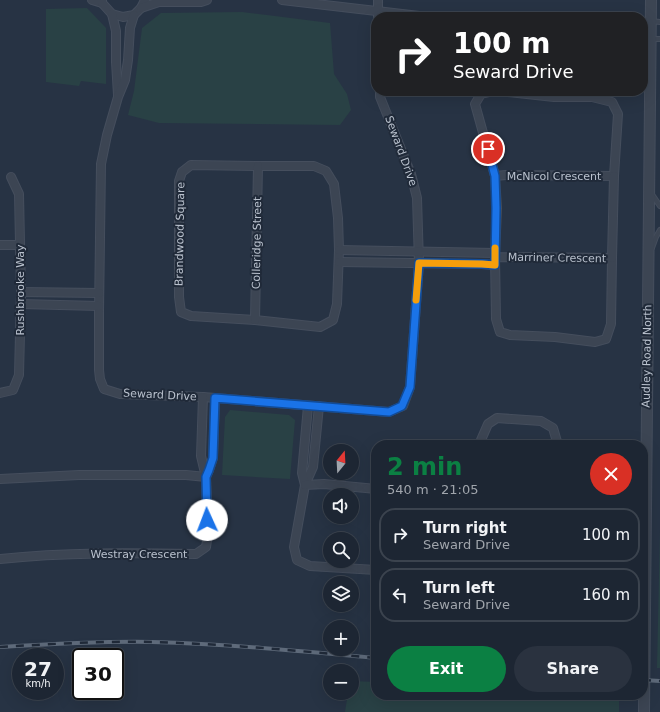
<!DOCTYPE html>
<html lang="en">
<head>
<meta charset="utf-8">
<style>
	:root { --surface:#1d2633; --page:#2a323f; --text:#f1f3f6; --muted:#a0a5ac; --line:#3b434e; --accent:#0b8043 }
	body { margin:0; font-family:"DejaVu Sans",sans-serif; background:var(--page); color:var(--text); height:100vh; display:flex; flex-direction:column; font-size:15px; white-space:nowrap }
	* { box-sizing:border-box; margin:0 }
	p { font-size:13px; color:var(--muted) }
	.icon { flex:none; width:22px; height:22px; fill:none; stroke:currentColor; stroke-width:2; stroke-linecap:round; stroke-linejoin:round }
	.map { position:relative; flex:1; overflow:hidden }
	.panel { position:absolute; left:371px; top:440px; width:277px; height:260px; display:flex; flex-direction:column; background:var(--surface); border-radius:16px; box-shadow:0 4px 16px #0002,0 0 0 1px var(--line) }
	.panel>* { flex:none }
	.top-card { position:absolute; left:371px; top:12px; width:277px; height:84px; border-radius:16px; box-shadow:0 4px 16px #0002,0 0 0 1px var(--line); background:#202124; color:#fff; overflow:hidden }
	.needle { width:26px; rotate:18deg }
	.tools { position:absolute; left:323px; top:444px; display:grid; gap:8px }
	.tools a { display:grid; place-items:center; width:36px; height:36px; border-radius:50%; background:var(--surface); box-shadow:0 4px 16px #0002,0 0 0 1px var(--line); font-size:20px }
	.speed { position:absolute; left:12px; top:648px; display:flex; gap:8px; font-size:20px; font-weight:700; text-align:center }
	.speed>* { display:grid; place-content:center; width:52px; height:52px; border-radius:50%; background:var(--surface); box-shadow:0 4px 16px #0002,0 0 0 1px var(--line); line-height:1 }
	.speed small { font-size:10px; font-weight:400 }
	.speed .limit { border:2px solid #111; border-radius:6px; background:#fff; color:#111 }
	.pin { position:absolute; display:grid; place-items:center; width:34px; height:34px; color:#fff; margin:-17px; border:2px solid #fff; border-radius:50%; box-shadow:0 1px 4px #0007 }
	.me { position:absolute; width:44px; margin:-22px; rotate:358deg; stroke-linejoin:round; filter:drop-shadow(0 0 3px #0008) }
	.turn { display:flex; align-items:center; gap:14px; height:84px; padding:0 16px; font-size:18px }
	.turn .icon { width:52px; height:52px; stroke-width:2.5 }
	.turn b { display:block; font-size:28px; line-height:34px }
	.round { display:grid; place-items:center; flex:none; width:42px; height:42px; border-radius:21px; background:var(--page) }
	.overview { display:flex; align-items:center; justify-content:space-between; height:68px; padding:0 16px }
	h1 { font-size:24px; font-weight:700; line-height:30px; color:var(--accent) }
	.action { display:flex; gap:8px; margin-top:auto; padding:8px 16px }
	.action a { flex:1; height:46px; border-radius:24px; background:var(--accent); color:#fff; font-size:16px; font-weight:700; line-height:46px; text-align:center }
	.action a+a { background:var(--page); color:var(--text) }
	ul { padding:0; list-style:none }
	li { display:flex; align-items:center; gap:12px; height:54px; margin:0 8px 6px; padding:0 8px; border:2px solid var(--line); border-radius:16px }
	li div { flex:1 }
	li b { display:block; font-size:15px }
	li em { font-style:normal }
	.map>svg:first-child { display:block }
</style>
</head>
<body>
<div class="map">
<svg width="660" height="712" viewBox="0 0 660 712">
	<rect width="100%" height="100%" fill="#273344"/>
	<g fill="#294145">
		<polygon points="87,8 106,28 106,84 81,81 79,86 46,82 46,9"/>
		<polygon points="242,12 267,15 330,23 334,74 347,94 351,110 340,125 159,123 128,115 134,91 142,28 161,13"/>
		<polygon points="230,410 289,415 295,420 290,479 222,475 225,417"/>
		<polygon points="660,529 660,668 657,668"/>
		<polygon points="352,681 376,682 376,695 619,695 619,712 345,712 348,693 352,693"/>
	</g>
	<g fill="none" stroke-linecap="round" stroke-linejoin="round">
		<defs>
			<g id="service">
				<polyline points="651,21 660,22"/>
				<polyline points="651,39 660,39"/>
				<polyline points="651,193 660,206"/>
				<polyline points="652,248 656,237 660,230"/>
			</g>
			<g id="minor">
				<polyline points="92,0 102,3"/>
				<polyline points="102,0 102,3 112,14 123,17 134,15 141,8 145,0"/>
				<polyline points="282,0 428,17"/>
				<polyline points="141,8 159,2 201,2 207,0"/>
				<polyline points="112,14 116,31 116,62 118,95"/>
				<polyline points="134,15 130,28 128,60 125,80 118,97 107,135 101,164 99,312 99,370 100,379 104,389 120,394 203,397 389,412 403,406 410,387 419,263 417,198 411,174 380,97 380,91"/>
				<polyline points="378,17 378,0"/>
				<polyline points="494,91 481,94 475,104 495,176 497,208 495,257 496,319 500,332 510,335 555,337 595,342 606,339 611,324 612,258 495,257"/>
				<polygon points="191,165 258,166 314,166 326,171 334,184 338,218 339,250 337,304 333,320 320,327 255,320 191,316 181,312 179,297 179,181 182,172"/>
				<polyline points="495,176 506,175 614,176 618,114 612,102 592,97 554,97 498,91"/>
				<polyline points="0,245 20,245"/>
				<polyline points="339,250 495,253"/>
				<polyline points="612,258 614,176"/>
				<polyline points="339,262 482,264 495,265"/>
				<polyline points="21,292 99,293"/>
				<polyline points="21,304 99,306"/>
				<polyline points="255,320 258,166"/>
				<polyline points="0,393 13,390 19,375 21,292 19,194 11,177"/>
				<polyline points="319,406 313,467 305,485 294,547 297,560 310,566 376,570"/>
				<polyline points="480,445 481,440 488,424 497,418 541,421 553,428 558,445"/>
				<polyline points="206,477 209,470 213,458 215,398"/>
				<polyline points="0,479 79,475 186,475 206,477"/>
				<polyline points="305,485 302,473 308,406"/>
				<polyline points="305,485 324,484 376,489"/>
				<path d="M0 559C65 552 131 553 196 554L206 547 208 534 206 477 201 456 203 397"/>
			</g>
			<polyline id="tertiary" points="644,712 651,0"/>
		</defs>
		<use href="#service" stroke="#454e5d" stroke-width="6"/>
		<use href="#minor" stroke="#454e5d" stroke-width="10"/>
		<use href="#tertiary" stroke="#454e5d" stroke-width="12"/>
		<use href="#service" stroke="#3c4553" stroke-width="4"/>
		<use href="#minor" stroke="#3c4553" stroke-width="8"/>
		<use href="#tertiary" stroke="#3c4553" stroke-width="10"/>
		<defs>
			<g id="rail">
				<path d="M0 647C50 644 101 641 152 642 227 644 301 651 376 658"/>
				<polyline points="643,680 660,681"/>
			</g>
		</defs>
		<use href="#rail" stroke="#5e6a7a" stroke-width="4"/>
		<use href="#rail" stroke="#202a39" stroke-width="2.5" stroke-dasharray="8" stroke-linecap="butt"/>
	</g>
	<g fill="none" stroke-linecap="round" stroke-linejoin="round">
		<defs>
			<polyline id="route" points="207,520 206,477 209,470 213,458 215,398 389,412 402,406 410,387 419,263 482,264 495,265 496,208 495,176 488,149"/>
		</defs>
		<use href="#route" stroke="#114b97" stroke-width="10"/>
		<use href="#route" stroke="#1a73e8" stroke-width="7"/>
		<polyline stroke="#f59e0b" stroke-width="7" points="416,300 419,263 482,264 495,265 495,248"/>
	</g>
	<g text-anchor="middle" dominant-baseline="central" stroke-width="4" stroke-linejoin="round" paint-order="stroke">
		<g font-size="11" fill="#b9c1cd" stroke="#202a39">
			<text transform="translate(401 151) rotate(70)">Seward Drive</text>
			<text x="554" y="176">McNicol Crescent</text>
			<text transform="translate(180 234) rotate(-89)">Brandwood Square</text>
			<text transform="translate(257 243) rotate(-89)">Colleridge Street</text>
			<text transform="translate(557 258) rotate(1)">Marriner Crescent</text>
			<text transform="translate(20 290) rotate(-90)">Rushbrooke Way</text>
			<text transform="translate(647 356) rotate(-89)">Audley Road North</text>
			<text transform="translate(160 395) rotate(3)">Seward Drive</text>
			<text x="139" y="554">Westray Crescent</text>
		</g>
	</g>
</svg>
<div class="tools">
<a><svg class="needle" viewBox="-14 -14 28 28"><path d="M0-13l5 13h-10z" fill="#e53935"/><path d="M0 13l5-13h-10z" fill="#a0a5ac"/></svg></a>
<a><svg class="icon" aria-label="sound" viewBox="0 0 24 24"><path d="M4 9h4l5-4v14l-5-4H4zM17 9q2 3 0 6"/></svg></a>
<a><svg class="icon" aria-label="search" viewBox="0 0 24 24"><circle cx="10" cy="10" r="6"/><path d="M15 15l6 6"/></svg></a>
<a><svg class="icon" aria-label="layers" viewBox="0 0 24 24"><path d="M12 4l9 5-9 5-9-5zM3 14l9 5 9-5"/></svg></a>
<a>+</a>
<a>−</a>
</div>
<div class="speed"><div>27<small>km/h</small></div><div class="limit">30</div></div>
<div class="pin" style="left:488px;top:149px;background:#d93025"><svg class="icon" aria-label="arrive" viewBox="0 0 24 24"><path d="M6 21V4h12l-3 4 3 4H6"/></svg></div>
<svg class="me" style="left:207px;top:520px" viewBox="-20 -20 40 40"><circle r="19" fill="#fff"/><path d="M0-13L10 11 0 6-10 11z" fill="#1a73e8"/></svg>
<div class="top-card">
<div class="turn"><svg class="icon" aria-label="right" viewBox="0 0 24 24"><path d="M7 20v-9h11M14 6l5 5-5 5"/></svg><div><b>100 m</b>Seward Drive</div></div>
</div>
<section class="panel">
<div class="overview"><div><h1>2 min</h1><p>540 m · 21:05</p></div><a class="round" style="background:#d93025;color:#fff"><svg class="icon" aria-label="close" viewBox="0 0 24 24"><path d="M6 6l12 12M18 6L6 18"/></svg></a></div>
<ul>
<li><svg class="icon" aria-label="right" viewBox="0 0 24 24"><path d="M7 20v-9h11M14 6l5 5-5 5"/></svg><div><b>Turn right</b><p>Seward Drive</p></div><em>100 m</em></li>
<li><svg class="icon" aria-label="left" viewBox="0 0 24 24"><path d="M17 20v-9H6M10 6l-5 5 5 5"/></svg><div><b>Turn left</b><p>Seward Drive</p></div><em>160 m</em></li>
</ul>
<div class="action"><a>Exit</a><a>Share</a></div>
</section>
</div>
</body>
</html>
